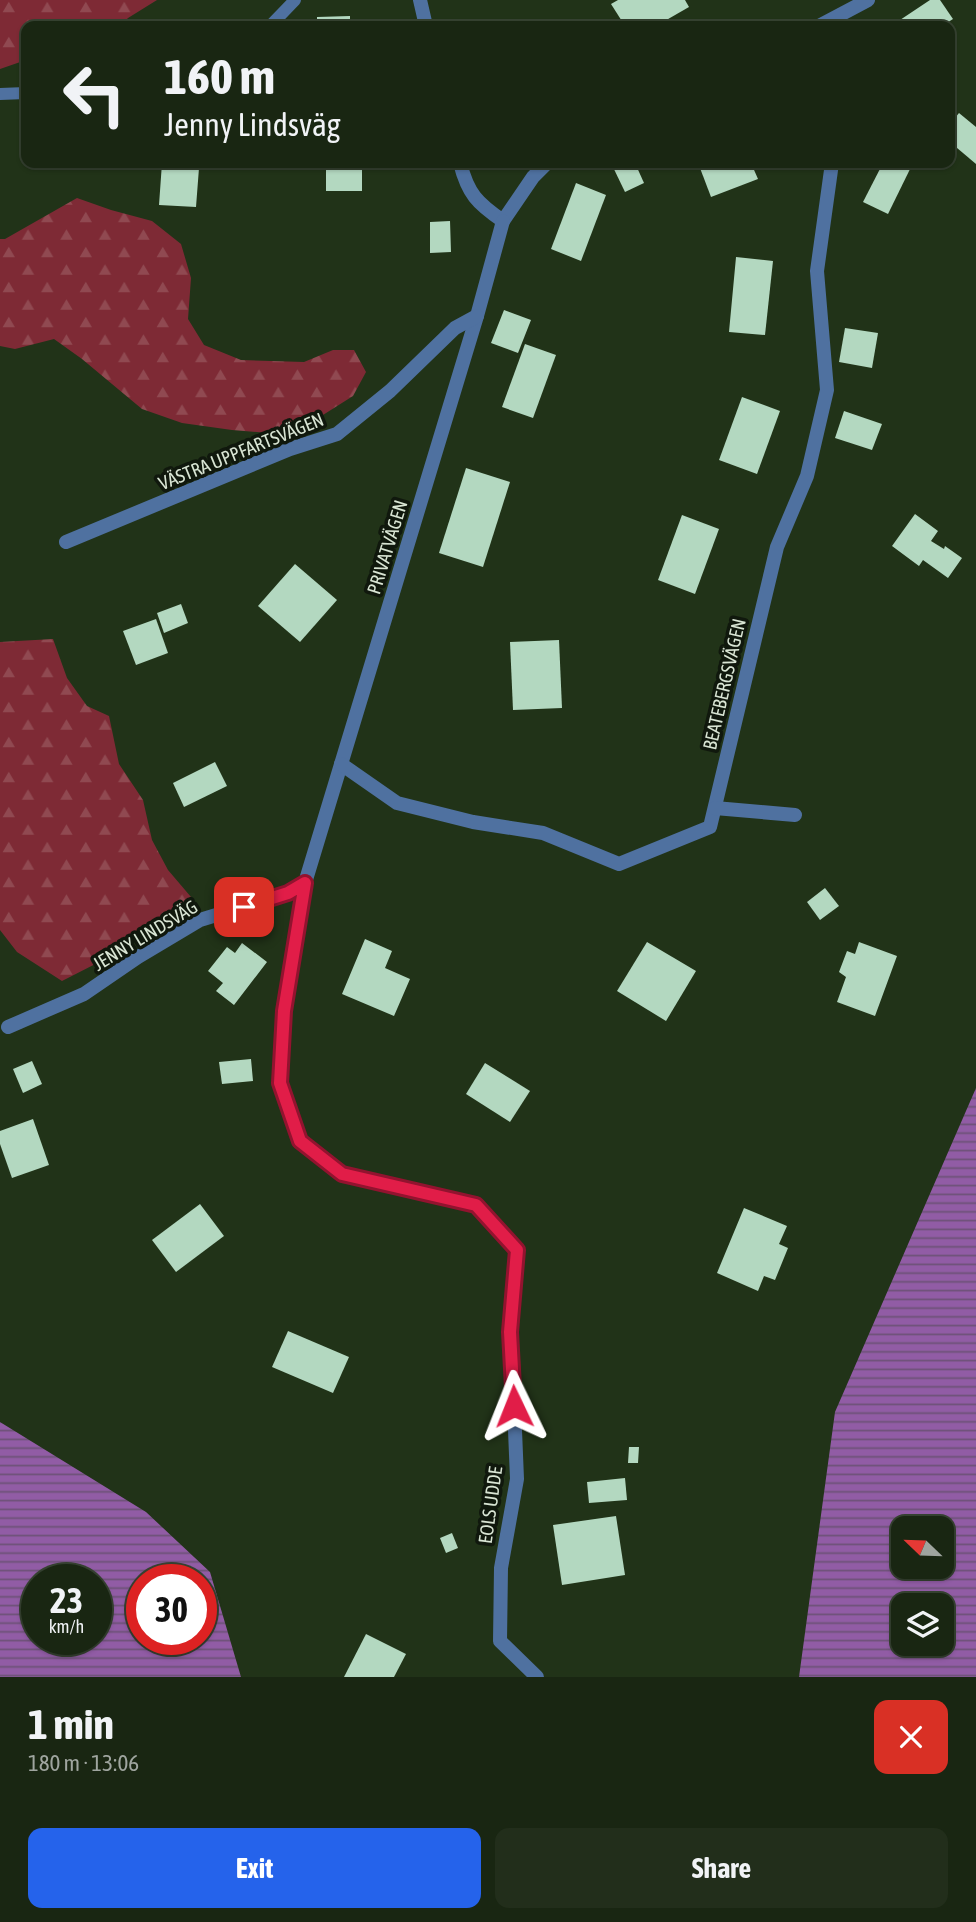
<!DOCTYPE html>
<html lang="en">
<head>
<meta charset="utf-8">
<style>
	:root { --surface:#192612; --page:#222e1b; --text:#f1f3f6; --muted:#9fa59f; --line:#374332; --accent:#2563eb }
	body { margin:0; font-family:"Asap Condensed",sans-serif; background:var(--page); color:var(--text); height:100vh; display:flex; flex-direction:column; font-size:26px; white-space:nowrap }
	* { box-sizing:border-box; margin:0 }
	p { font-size:23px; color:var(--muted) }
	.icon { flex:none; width:38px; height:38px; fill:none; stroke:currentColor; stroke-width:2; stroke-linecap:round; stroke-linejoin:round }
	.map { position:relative; height:1677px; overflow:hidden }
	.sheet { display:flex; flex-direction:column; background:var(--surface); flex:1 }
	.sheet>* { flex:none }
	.guide { position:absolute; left:21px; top:21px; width:934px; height:147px; border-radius:14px; box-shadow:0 2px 5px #0004,0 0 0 2px var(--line); background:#192612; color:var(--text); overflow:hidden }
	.needle { width:46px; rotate:293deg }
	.fabs { position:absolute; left:891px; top:1516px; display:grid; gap:14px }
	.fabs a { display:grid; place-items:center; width:63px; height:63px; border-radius:14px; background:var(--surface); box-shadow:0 2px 5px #0004,0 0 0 2px var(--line); font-size:35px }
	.speed { position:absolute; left:21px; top:1564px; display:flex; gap:14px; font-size:35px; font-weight:700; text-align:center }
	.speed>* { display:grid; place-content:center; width:91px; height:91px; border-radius:50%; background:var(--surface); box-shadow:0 2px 5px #0004,0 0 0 2px var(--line); line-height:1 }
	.speed small { font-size:18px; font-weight:400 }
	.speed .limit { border:10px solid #d22; background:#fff; color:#111 }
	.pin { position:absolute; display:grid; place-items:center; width:60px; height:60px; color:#fff; margin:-30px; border-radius:14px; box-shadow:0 4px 10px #0006 }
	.me { position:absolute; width:77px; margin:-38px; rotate:358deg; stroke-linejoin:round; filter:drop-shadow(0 0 5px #0008) }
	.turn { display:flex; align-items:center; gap:24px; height:147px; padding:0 28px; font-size:32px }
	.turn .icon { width:91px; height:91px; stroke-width:2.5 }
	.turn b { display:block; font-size:49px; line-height:60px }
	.round { display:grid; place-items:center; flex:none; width:74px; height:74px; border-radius:14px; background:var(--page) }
	.summary { display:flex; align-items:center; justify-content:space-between; height:119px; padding:0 28px }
	h1 { font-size:42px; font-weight:700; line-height:52px }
	.button { display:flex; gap:14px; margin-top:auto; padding:14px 28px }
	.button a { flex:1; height:80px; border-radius:14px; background:var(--accent); color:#fff; font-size:28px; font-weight:700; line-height:80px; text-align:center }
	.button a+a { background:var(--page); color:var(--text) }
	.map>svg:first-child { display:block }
</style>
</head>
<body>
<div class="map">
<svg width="976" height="1677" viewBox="0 0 976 1677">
	<defs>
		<pattern id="forest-firs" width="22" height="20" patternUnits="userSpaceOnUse" patternTransform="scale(1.75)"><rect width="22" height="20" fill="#7e2a35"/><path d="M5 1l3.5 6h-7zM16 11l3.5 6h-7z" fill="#904951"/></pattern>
		<pattern id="water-rules" width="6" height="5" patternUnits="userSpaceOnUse" patternTransform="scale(1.75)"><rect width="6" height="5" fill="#915ca5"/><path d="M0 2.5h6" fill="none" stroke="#6d5278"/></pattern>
	</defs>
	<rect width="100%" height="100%" fill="#213318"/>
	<g fill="url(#forest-firs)">
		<polygon points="0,0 157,0 128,18 120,26 26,26 26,60 0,69"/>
		<polygon points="77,198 111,210 152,221 181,244 191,278 188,319 204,345 241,360 304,362 333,350 354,350 366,372 353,396 315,420 281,434 232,430 182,423 142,409 82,359 54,339 15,349 0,346 0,239 5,239"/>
		<polygon points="53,639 67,678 87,706 109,716 119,764 143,800 152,840 168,870 191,897 111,956 62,981 17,952 0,930 0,642"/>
	</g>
	<g fill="url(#water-rules)" fill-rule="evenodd">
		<path d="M976 1088V1677H799L835 1412ZM903 1528H942V1566H903ZM903 1605H942V1643H903Z"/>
		<path d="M0 1422 146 1512 210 1572 241 1677H0ZM37 1580H96V1640H37ZM142 1580H201V1640H142Z"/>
	</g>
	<g fill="#b3d8c0">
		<polygon points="618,0 685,0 689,7 656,26 625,26 611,4"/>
		<polygon points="930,0 940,0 953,19 942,26 891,26"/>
		<polygon points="350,16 350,26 317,26 317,17"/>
		<polygon points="959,113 976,127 976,164 950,142 950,124"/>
		<polygon points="162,163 208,163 208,169 199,168 196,207 159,205"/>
		<rect x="326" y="163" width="36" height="28"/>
		<polygon points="611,163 635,163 644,183 625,192"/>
		<polygon points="713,163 751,163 758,179 711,197 700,168"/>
		<polygon points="883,163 913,163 888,214 863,202"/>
		<polygon points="576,183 606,195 581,261 551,249"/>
		<polygon points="450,221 451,252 430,253 430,222"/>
		<polygon points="736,257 773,261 765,335 729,332"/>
		<polygon points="504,310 531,320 518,353 491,343"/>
		<polygon points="845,328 878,333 872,368 839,362"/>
		<polygon points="525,344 556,355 533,418 502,407"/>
		<polygon points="742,397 780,411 757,474 719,460"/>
		<polygon points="844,411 882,424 872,450 835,438"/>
		<polygon points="466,468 510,482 483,567 439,553"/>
		<polygon points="915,514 938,531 931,541 944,549 945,546 962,558 948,578 923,560 919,566 892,546"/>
		<polygon points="682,515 719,529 695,594 658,580"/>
		<polygon points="295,564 337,600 300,642 258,606"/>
		<polygon points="181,604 188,623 164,633 157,613"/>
		<polygon points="156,619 168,653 136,665 123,631"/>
		<polygon points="559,640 562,708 513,710 510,642"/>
		<polygon points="215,762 227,786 184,807 173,783"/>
		<polygon points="825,888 839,906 820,920 807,902"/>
		<polygon points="365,939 392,951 385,968 410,979 394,1016 342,994"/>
		<polygon points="647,942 696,971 666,1021 617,991"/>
		<polygon points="859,942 897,956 875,1016 837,1002 846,977 839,972 847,951 855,954"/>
		<polygon points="242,943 267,962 234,1005 216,991 223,983 208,971 227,947 235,953"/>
		<polygon points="251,1059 253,1081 222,1084 219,1062"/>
		<polygon points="32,1061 42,1084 23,1093 13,1069"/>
		<polygon points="485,1063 530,1091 510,1122 466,1094"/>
		<polygon points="33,1119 49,1165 12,1178 0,1144 0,1131"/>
		<polygon points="200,1204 224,1236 176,1272 152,1240"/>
		<polygon points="744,1208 787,1226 779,1244 788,1248 775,1280 764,1276 758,1291 717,1273"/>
		<polygon points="288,1331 349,1357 333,1393 272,1367"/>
		<polygon points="629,1447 639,1447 638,1463 628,1463"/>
		<polygon points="625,1478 627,1500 589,1503 587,1482"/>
		<polygon points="616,1516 625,1575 562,1585 553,1525"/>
		<polygon points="452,1533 458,1548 446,1553 440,1538"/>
		<polygon points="366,1634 406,1654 394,1677 344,1677"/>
	</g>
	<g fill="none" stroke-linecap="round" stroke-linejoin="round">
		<g stroke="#4f71a0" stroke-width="12">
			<polyline points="270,26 295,0"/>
			<polyline points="0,94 26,93"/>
		</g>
		<g stroke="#4f71a0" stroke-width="14">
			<polyline points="420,0 426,26"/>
			<polyline points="819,26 868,0"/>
			<path d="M460 163C468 194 477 203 503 221L533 177 547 163"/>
			<polyline points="503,221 477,316 305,883 283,1011 280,1083 300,1141 342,1174 476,1205 517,1250 511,1332 517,1479 501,1568 500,1641 537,1677"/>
			<polyline points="66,542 290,449 337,434 390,391 455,328 477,316"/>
			<polyline points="341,764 397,803 473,822 543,833 619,864 710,827 777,547 807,476 827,390 817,271 832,163"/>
			<polyline points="715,808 795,815"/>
			<polyline points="8,1027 84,994 138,957 200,920 288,893 305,883"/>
		</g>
	</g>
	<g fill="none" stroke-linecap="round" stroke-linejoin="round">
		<defs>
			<polyline id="route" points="244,907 288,893 305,883 284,1011 280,1083 300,1141 342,1174 476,1205 517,1250 510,1332 514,1406"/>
		</defs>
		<use href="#route" stroke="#92132f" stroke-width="18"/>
		<use href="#route" stroke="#e11d48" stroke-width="12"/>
	</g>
	<g text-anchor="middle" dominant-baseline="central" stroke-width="7" stroke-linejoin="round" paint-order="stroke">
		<g font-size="19" fill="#d9e5d4" stroke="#10180d">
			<text transform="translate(241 451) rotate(-22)">VÄSTRA UPPFARTSVÄGEN</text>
			<text transform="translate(387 547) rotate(-73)">PRIVATVÄGEN</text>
			<text transform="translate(724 684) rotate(-77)">BEATEBERGSVÄGEN</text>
			<text transform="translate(145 935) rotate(-31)">JENNY LINDSVÄG</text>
			<text transform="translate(490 1505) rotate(-82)">EOLS UDDE</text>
		</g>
	</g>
</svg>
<div class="fabs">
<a><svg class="needle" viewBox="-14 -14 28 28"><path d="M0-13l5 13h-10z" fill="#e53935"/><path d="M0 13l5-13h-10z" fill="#9fa59f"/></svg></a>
<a><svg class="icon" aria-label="layers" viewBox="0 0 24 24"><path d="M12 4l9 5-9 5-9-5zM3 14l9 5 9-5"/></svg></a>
</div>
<div class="speed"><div>23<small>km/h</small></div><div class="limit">30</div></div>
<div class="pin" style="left:244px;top:907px;background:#d93025"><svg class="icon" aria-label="arrive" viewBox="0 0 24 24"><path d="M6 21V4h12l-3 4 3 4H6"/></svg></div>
<svg class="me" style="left:514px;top:1406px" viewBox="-20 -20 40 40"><path d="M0-17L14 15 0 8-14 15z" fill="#e11d48" stroke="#fff" stroke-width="4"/></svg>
<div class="guide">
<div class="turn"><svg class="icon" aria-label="left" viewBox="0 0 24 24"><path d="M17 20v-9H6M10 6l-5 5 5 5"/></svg><div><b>160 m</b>Jenny Lindsväg</div></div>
</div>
</div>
<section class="sheet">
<div class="summary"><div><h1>1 min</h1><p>180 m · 13:06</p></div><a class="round" style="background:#d93025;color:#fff"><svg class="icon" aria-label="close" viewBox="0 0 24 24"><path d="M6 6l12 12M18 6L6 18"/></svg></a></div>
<div class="button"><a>Exit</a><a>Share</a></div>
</section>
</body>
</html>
